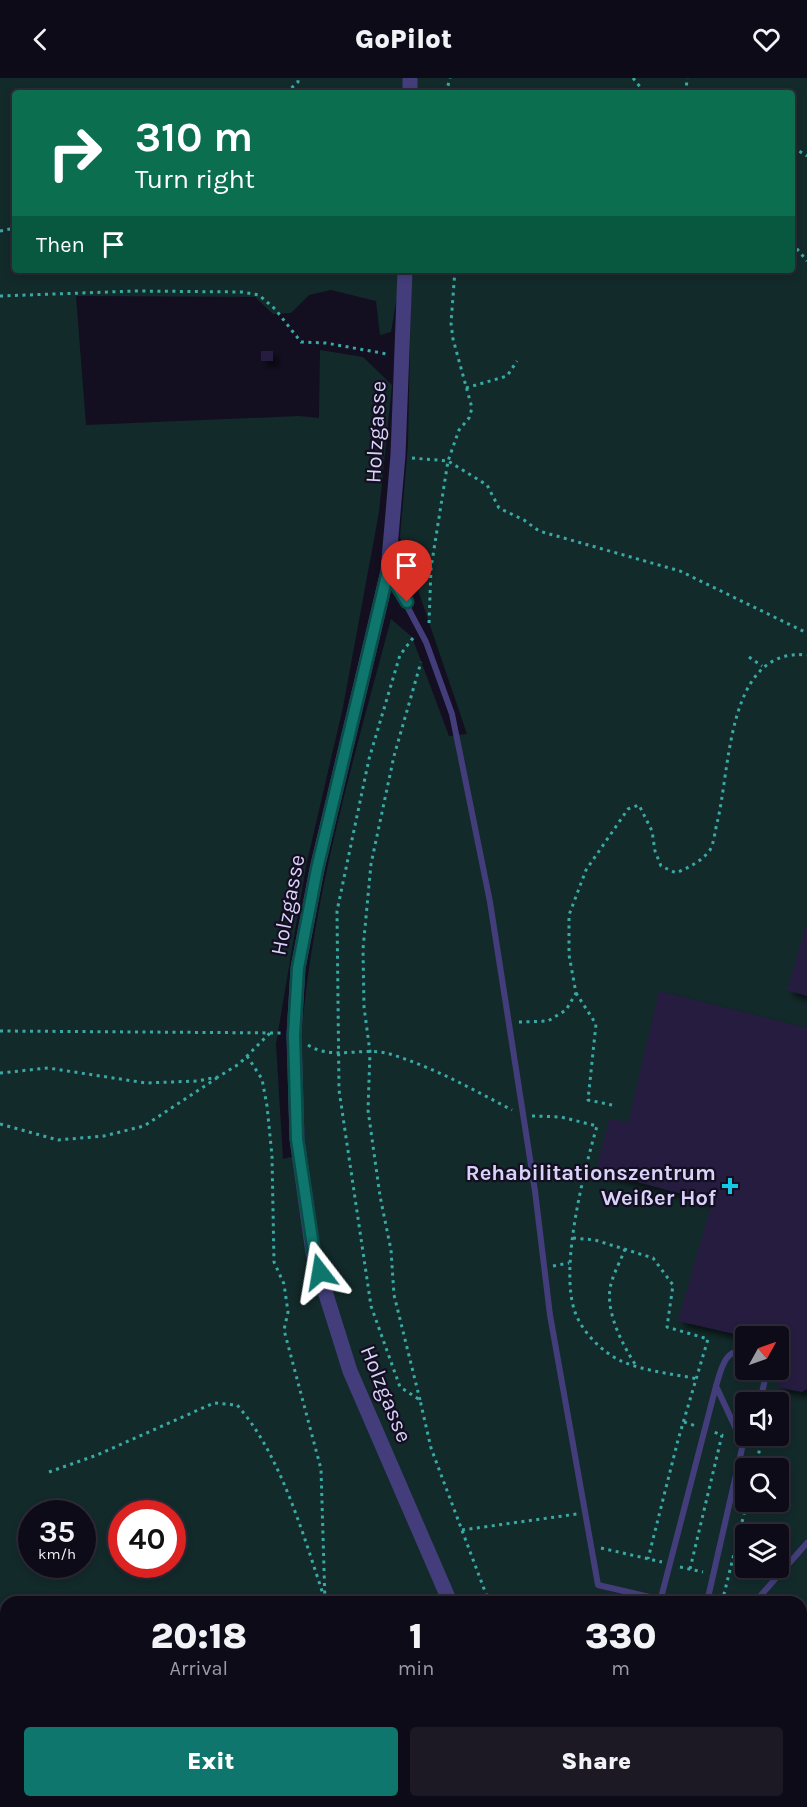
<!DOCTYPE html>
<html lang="en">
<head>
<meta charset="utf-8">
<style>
	:root { --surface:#0e0b18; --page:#1c1925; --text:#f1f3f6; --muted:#9b9ba2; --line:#2e2b37; --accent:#0f766e }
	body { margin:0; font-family:Karla,sans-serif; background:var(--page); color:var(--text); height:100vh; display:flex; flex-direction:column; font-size:22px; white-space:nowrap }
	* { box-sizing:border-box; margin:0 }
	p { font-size:20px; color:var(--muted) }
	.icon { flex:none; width:33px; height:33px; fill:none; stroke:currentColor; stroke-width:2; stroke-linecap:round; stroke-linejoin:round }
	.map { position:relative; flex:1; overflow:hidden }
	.side { position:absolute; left:0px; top:1518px; width:807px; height:212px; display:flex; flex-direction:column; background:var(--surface); border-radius:18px 18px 0 0; box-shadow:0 3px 9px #0003,0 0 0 2px var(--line) }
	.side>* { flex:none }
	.banner { position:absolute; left:12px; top:12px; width:783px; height:183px; border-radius:6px; box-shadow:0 3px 9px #0003,0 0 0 2px var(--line); background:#0b6e4f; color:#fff; overflow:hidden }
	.needle { width:39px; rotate:50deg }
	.controls { position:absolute; left:735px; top:1248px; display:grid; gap:12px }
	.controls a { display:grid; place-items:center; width:54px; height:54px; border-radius:6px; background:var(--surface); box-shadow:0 3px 9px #0003,0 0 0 2px var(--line); font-size:30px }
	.speed { position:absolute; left:18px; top:1422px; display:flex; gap:12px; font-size:30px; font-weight:700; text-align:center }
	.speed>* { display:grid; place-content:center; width:78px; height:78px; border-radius:50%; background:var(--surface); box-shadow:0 3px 9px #0003,0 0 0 2px var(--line); line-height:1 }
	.speed small { font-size:15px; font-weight:400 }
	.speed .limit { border:9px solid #d22; background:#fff; color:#111 }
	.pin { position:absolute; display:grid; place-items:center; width:51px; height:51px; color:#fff; margin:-62px -26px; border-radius:50% 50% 50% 0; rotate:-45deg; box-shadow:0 0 6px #0007 }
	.pin .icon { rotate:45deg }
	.me { position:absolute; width:66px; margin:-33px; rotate:346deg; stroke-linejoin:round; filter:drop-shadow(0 0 4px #0008) }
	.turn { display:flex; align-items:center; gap:21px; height:126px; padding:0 24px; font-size:27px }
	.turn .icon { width:78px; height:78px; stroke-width:2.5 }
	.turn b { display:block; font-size:42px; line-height:51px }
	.then { display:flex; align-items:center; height:57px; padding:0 24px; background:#0003; gap:12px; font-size:22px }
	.eta { display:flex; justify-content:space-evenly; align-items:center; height:102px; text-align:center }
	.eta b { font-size:36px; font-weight:800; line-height:42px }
	.primary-button { display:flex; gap:12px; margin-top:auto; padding:12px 24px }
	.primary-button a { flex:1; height:69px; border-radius:6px; background:var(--accent); color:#fff; font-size:24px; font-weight:800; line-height:69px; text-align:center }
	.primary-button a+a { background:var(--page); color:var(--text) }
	header { display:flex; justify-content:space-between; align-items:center; height:78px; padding:0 24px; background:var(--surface); font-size:27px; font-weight:800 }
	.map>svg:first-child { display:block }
</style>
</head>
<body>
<header><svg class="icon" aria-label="back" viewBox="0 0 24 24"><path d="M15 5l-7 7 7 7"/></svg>GoPilot<svg class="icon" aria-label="heart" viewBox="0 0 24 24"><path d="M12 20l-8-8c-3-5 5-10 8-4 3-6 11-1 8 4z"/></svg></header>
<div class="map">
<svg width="807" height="1729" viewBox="0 0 807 1729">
	<defs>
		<filter id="shadow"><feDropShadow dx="5.5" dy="5.5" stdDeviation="3" flood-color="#0009"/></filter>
	</defs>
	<rect width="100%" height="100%" fill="#130f20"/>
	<path fill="#132a2a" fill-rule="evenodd" d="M0 0H807V1729H0ZM15 15H792V192H15ZM411 211 408 367 400 459 467 656 449 658 412 559 391 541C353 684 310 826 300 974 298 1007 304 1042 306 1075L283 1081 276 966 306 788 343 629 379 434 392 307 363 279 320 272 319 340 299 338 86 347 76 218 255 219 273 236 291 235 309 217 331 212 376 223 380 257 391 254 398 213ZM746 1258H778V1292H746ZM746 1324H778V1358H746ZM746 1390H778V1424H746ZM32 1436H82V1486H32ZM122 1436H172V1486H122ZM746 1456H778V1490H746ZM6 1524H801V1724H6Z"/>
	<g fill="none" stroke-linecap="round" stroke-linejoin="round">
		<g stroke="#122242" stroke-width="4.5">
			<polyline points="0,1681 6,1682"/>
			<polyline points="124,1724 134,1729"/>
		</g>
	</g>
	<g fill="#251d40" filter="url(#shadow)">
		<rect x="261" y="273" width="12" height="10"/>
		<polygon points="806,847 807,847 807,918 787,912"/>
		<polygon points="659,913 807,950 807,1311 802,1314 777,1309 789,1267 778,1265 778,1258 746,1258 746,1265 739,1257 678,1243 712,1124 596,1093 609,1041 628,1044"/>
	</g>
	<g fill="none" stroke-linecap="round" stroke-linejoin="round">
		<g stroke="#39a9a6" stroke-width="3" stroke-dasharray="3 4.5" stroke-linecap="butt">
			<polyline points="633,0 645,15"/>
			<polyline points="286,15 298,4 298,0"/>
			<polyline points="446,15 450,0"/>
			<polyline points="686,15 687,0"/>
			<polyline points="792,73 799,73 807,78"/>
			<polyline points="0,153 15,150"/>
			<polyline points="792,165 807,183"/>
			<polyline points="0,218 136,213 242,214 259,217 275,231 301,264 326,265 387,276"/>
			<polyline points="466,310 507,298 517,283"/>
			<polyline points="412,380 448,383 487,407 499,430 524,442 539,453 680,493 807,555"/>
			<polyline points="429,545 431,490 448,383 459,352 469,340 472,330 453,261 451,245 455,192"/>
			<polyline points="413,560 400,577 369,681 337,833 339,1012 371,1228 400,1309 420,1322 431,1370 489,1524"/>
			<polyline points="749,579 762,588"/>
			<polyline points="576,915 596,946 588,1022 612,1027"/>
			<path d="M519 944 548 943 566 932 576 915 569 877V837L586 792 628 731 639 727 652 753 655 773 661 788 676 795C689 789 701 784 710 772 714 765 715 753 717 745 731 691 726 569 807 577"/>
			<polyline points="0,953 281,955"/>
			<path d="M308 967C332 983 364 968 390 976 433 989 472 1011 512 1032"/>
			<polyline points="247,978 262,1001 267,1028 272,1078 274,1184 284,1206 288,1234 284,1252 321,1391 325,1524"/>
			<polyline points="0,995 48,990 146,1005 197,1003 218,999 239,986 272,953"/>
			<path d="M532 1038 561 1039 597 1048C584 1093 559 1190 575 1234 582 1254 602 1274 621 1283 644 1293 673 1296 698 1301"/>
			<polyline points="0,1046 58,1062 104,1058 144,1048 217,1000"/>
			<polyline points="573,1160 595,1162 653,1180 673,1207 667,1249 708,1261 678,1362 648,1481"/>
			<path d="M625 1171C621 1182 614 1194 611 1206 604 1231 622 1266 635 1286"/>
			<polyline points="553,1188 569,1185"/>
			<polyline points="420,1322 394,1217 391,1172 380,1118 368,1032 370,974 364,929 363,871 371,786 394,678 421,584"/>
			<polyline points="684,1344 696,1348"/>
			<polyline points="755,1390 763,1358"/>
			<path d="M49 1394 97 1377 214 1325 237 1327C280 1375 303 1456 323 1516"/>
			<polyline points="462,1452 577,1436"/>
			<polyline points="601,1470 662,1484"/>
			<polyline points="680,1489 703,1494"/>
			<polyline points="690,1491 722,1357 714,1354"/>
			<polyline points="722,1524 747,1424"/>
			<polyline points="801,1708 807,1717"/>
			<polyline points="0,1723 28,1729"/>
			<polyline points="352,1724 353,1729"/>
			<polyline points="473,1724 474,1729"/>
			<polyline points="536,1724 537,1729"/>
			<polyline points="624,1724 625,1729"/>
			<polyline points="764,1729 765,1724"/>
		</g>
		<g stroke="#433e7b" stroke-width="6">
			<polyline points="390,496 426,564 452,636 490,824 535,1113 550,1237 598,1507 671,1524"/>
			<polyline points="760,1324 767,1292"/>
			<path d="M743 1366 716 1308C721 1293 724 1269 746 1274"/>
			<polyline points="661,1520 716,1308"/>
			<polyline points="707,1524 743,1366 749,1358"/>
			<polyline points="755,1524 807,1465"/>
			<polyline points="707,1724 709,1729"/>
		</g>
		<g stroke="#433e7b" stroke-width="15">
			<polyline points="410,15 410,0"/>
			<polyline points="405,192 398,377 388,493 317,791 298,890 294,957 297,1061 313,1175 350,1293 450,1524"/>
			<polyline points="496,1724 497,1729"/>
		</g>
	</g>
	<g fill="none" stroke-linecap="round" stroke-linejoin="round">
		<defs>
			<polyline id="route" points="320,1194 314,1175 297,1061 294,957 298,890 317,791 388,493 407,524"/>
		</defs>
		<use href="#route" stroke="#0a4d48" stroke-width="15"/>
		<use href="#route" stroke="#0f766e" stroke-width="10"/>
	</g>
	<path fill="#14c8e5" stroke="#130f20" stroke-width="2" d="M727 1099h6v6h6v6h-6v6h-6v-6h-6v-6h6z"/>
	<g text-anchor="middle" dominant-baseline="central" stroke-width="4.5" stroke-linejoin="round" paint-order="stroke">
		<g font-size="22" fill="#d9d2fb" stroke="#130f20">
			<text transform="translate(376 354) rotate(-87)">Holzgasse</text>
			<text transform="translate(288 827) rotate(-79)">Holzgasse</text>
			<text transform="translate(386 1316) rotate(68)">Holzgasse</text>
		</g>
		<g font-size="22" font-weight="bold" fill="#d9d2fb" stroke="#130f20" text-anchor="end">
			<text x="716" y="1095">Rehabilitationszentrum<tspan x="716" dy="25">Weißer Hof</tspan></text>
		</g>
	</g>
</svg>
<div class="controls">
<a><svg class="needle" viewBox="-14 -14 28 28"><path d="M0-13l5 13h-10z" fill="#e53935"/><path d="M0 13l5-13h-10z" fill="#9b9ba2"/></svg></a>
<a><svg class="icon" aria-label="sound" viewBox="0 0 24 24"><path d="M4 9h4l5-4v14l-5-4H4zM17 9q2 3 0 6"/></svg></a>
<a><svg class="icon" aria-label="search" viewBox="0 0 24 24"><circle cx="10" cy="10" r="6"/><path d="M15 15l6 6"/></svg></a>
<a><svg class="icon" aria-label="layers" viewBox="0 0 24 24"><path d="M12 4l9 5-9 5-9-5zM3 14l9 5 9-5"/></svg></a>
</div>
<div class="speed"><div>35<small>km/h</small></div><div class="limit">40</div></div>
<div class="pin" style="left:407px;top:524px;background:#d93025"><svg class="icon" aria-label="arrive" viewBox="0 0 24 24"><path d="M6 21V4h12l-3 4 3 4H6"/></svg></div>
<svg class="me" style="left:320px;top:1194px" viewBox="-20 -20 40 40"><path d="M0-17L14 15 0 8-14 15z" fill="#0f766e" stroke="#fff" stroke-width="4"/></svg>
<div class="banner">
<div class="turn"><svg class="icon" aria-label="right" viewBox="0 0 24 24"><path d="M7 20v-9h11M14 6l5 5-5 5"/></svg><div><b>310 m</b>Turn right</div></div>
<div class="then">Then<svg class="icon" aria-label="arrive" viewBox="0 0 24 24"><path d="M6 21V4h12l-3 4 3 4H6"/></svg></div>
</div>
<section class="side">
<div class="eta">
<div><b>20:18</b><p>Arrival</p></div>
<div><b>1</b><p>min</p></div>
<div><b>330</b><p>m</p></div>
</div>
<div class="primary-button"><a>Exit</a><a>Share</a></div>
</section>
</div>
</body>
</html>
